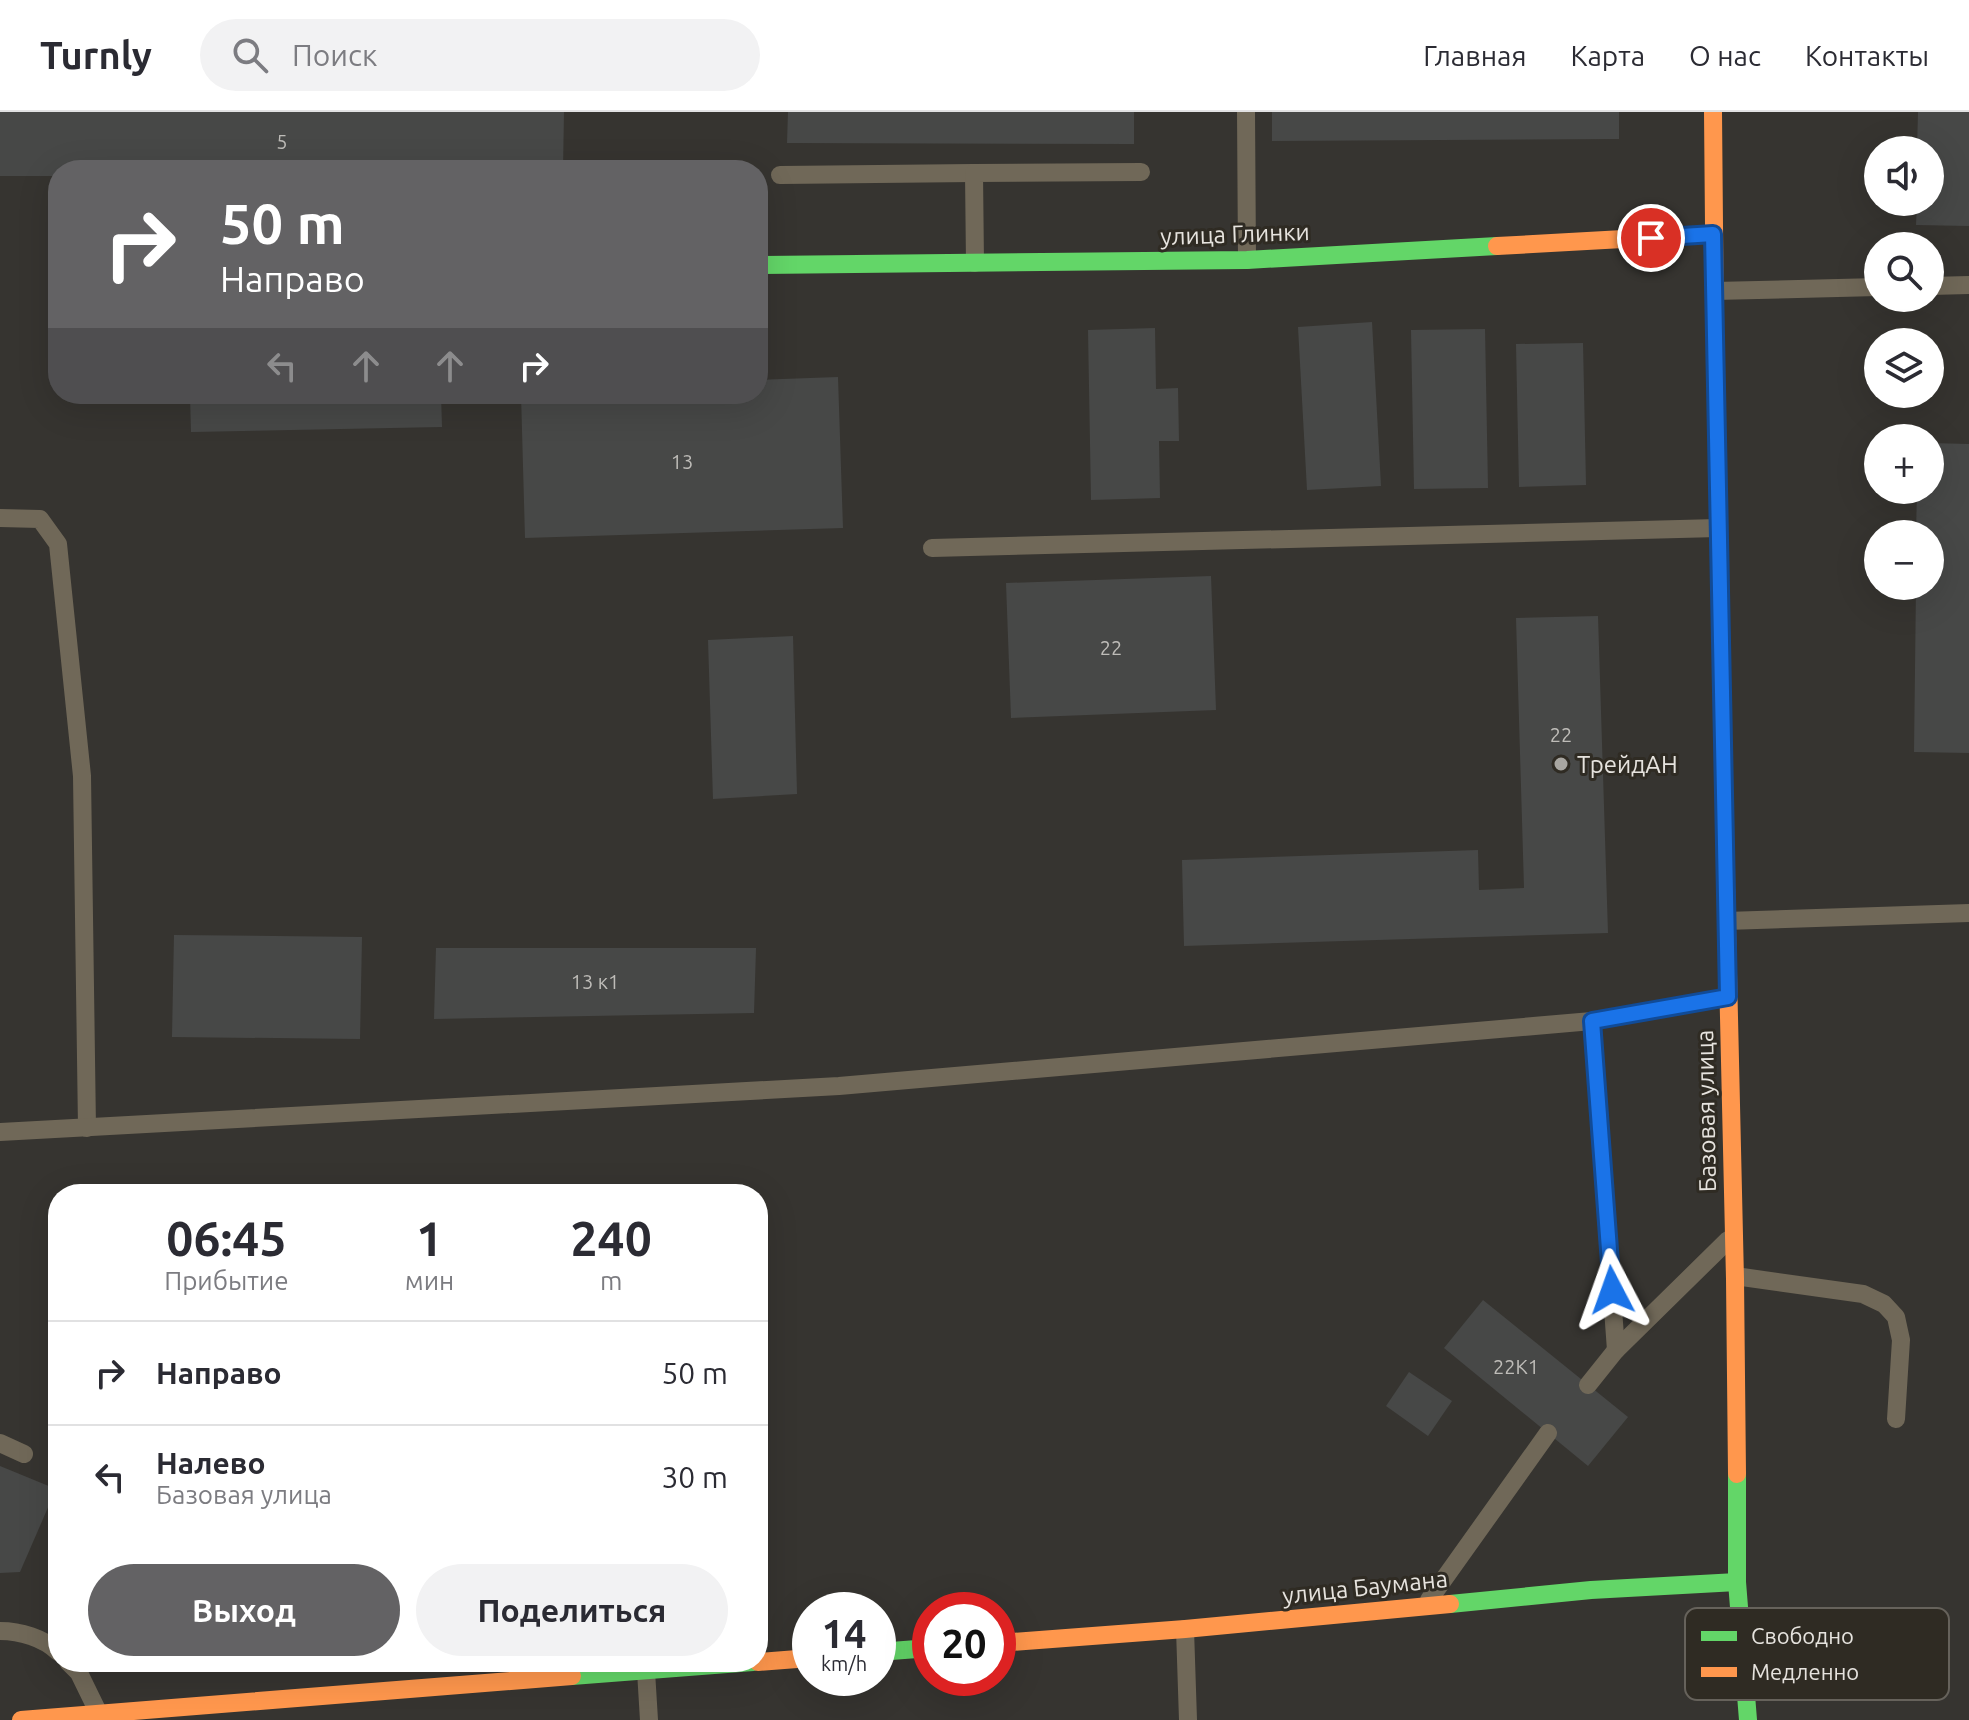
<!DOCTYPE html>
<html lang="ru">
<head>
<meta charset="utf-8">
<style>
	:root { --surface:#fff; --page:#f2f2f3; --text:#2b2b33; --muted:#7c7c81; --line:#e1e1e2; --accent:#636264 }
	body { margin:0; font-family:Ubuntu,sans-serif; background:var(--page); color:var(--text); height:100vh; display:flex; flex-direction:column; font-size:30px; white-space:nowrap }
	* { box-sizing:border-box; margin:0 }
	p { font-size:26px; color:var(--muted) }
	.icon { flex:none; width:44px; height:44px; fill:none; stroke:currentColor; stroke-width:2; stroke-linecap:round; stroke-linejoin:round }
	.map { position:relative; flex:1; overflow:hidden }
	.side { position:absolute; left:48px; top:1072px; width:720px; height:488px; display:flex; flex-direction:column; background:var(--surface); border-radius:32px; box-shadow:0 8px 32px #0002 }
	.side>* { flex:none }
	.hud { position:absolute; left:48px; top:48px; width:720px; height:244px; border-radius:32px; box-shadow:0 8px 32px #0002; background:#636264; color:#fff; overflow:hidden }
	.buttons { position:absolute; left:1864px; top:24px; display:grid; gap:16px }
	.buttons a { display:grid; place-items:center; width:80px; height:80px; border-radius:50%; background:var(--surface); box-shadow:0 8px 32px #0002; font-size:40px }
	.speed { position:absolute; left:792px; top:1480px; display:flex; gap:16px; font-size:40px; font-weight:700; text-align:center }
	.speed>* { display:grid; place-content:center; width:104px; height:104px; border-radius:50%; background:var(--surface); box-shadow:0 8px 32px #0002; line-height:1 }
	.speed small { font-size:20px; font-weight:400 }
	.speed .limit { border:12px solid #d22; background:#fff; color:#111 }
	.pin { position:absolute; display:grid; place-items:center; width:68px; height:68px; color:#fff; margin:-34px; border:4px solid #fff; border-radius:50%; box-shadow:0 2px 8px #0007 }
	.me { position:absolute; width:88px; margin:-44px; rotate:356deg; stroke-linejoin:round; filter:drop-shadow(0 0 6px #0008) }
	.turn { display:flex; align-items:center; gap:28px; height:168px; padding:0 40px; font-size:36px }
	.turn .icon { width:104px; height:104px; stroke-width:2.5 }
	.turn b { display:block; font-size:56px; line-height:68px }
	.lanes { display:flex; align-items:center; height:76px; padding:0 40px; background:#0003; justify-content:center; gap:40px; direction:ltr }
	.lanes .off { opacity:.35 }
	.eta { display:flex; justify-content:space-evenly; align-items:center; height:136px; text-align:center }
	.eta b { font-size:48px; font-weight:600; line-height:56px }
	.primary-button { display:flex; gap:16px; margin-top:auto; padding:16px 40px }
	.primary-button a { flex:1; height:92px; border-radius:48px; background:var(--accent); color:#fff; font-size:32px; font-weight:600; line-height:92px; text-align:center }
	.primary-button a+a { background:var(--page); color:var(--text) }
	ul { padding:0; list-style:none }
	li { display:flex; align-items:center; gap:24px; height:104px; padding:0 40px; border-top:2px solid var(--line) }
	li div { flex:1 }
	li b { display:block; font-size:30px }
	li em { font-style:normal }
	header { display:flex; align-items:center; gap:48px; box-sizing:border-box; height:112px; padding:0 40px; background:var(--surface); border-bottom:2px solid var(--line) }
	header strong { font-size:38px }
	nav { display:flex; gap:44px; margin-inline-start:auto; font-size:28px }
	.search { width:560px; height:72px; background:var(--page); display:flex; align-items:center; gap:20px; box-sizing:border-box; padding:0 28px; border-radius:44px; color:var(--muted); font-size:30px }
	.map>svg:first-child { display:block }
</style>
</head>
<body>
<header>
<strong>Turnly</strong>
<div class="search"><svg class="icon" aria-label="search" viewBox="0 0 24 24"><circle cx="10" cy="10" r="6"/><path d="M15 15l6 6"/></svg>Поиск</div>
<nav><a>Главная</a><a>Карта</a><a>О нас</a><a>Контакты</a></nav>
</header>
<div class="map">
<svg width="1969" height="1608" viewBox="0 0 1969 1608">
	<rect width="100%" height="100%" fill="#363430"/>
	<g fill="#474847">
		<polygon points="0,0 564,0 563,58 58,58 58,64 0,64"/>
		<polygon points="788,0 1134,0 1134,32 787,31"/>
		<polygon points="1272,0 1619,0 1619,27 1272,29"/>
		<polygon points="1918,0 1969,0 1969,114 1916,113 1917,90 1930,90 1930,38 1917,38"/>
		<polygon points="1372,210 1381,374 1307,378 1298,215"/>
		<polygon points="1155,216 1156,277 1178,276 1179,329 1159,329 1160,386 1091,388 1088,218"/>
		<polygon points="1485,217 1488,376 1414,377 1411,218"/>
		<polygon points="1583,231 1586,373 1519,375 1516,232"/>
		<polygon points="838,265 843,416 525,426 521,282 758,282 758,268"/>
		<polygon points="190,282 441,282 442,315 191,320"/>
		<polygon points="1930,331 1969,332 1969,641 1914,640 1916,474 1930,474 1930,422 1916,422 1917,378 1930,378"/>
		<polygon points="1211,464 1216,598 1011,606 1006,471"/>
		<polygon points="1598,504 1608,821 1184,834 1182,748 1478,738 1479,778 1524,776 1516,506"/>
		<polygon points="793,524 797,682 713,687 708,528"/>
		<polygon points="174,823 362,825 360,927 172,925"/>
		<polygon points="436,836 756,836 754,901 434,907"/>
		<polygon points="1483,1188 1628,1305 1588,1354 1444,1236"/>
		<polygon points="1409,1260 1452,1289 1428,1324 1386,1294"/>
		<polygon points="0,1354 56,1377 20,1460 0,1461"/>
	</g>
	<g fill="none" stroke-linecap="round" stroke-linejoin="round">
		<g stroke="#706858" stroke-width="18">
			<polyline points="1246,0 1247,148"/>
			<polyline points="780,63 974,61"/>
			<polyline points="975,151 974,61 1141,60"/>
			<polyline points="1930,174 1969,173"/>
			<polyline points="1714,179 1878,175"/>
			<polyline points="0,406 40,407 58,432 82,664 87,1016"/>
			<polyline points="932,436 1718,416"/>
			<polyline points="1726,809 1969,801"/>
			<polyline points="1592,909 1616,1238"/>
			<polyline points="0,1020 839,974 1592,909 1728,885"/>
			<polyline points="1735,1164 1863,1182 1884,1192 1896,1205 1901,1228 1896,1307"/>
			<polyline points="1588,1273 1616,1238 1728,1128"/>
			<polyline points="0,1331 24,1342"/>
			<polyline points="1429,1488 1548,1321"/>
			<polyline points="1185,1517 1188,1608"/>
			<path d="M0 1519C20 1519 44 1526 58 1540"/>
			<polyline points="68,1550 79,1561 99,1602"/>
			<polyline points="646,1559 649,1608"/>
		</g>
		<g stroke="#63d668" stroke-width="18">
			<polyline points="758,153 1247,148 1497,134"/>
			<polyline points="1715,227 1725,731"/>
			<polyline points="1737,1470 1748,1608"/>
			<polyline points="1450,1492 1591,1478 1737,1470 1737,1362"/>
			<polyline points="878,1540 930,1536"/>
			<polyline points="572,1564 753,1550"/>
		</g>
		<g stroke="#ff974d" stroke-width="18">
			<polyline points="1713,0 1715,227"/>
			<polyline points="1497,134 1713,122"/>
			<polyline points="1725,731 1735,1167 1737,1362"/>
			<polyline points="998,1531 1185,1517 1450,1492"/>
			<polyline points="758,1550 810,1546"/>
			<polyline points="21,1608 572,1564"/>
		</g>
	</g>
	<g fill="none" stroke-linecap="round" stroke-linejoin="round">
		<defs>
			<polyline id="route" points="1612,1178 1592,909 1728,885 1713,122 1651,126"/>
		</defs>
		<use href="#route" stroke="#114b97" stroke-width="20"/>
		<use href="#route" stroke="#1a73e8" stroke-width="14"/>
	</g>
	<circle fill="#a8a6a1" stroke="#2f2b23" stroke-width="3" cx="1561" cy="652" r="8"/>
	<g text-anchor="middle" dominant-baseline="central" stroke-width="6" stroke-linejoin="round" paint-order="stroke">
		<g font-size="20" fill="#bebcb8">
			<text x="282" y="29">5</text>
			<text x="682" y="349">13</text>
			<text x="1111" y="535">22</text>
			<text x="1561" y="622">22</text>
			<text x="595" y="869">13 к1</text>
			<text x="1516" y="1254">22К1</text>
		</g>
		<g font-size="24" fill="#e6e3de" stroke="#2f2b23">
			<text transform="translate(1235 122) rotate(-2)">улица Глинки</text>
			<text transform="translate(1706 999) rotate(-91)">Базовая улица</text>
			<text transform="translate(1365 1475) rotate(-6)">улица Баумана</text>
		</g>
		<g font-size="24" fill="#e6e3de" stroke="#2f2b23" text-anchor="start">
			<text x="1577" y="652">ТрейдАН</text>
		</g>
	</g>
	<rect x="1685" y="1496" width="264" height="92" rx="12" fill="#2f2b23" stroke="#66625b" stroke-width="2"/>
	<rect x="1701" y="1519" width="36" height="10" fill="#63d668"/>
	<rect x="1701" y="1555" width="36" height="10" fill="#ff974d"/>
	<g font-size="22" fill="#e6e3de">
		<text x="1751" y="1532">Свободно</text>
		<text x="1751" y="1568">Медленно</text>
	</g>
</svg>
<div class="buttons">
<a><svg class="icon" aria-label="sound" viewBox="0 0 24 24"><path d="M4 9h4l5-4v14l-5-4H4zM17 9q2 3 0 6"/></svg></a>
<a><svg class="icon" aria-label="search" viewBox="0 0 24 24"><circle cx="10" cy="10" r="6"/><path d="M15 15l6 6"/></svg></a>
<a><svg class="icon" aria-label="layers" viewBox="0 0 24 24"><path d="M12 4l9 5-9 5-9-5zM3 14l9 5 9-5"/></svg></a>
<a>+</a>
<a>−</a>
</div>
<div class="speed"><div>14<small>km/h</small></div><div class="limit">20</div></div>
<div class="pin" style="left:1651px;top:126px;background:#d93025"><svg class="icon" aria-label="arrive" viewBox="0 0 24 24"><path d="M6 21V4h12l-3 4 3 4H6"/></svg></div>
<svg class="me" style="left:1612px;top:1178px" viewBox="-20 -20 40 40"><path d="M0-17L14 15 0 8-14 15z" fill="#1a73e8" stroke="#fff" stroke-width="4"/></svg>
<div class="hud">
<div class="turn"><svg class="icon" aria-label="right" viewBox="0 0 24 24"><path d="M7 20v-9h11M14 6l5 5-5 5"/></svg><div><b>50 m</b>Направо</div></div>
<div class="lanes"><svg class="icon off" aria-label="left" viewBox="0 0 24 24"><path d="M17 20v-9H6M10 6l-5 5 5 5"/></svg><svg class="icon off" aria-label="ahead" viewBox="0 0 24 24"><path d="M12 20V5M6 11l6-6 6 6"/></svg><svg class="icon off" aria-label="ahead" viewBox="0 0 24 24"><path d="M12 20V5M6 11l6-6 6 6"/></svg><svg class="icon" aria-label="right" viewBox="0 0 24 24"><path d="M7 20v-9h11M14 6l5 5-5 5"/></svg></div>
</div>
<section class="side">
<div class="eta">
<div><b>06:45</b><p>Прибытие</p></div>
<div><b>1</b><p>мин</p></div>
<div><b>240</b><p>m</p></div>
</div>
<ul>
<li><svg class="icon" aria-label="right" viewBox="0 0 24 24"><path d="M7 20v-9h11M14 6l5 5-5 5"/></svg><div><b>Направо</b></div><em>50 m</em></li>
<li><svg class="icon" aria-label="left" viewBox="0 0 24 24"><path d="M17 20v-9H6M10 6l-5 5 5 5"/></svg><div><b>Налево</b><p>Базовая улица</p></div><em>30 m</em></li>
</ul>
<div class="primary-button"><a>Выход</a><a>Поделиться</a></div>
</section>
</div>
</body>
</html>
